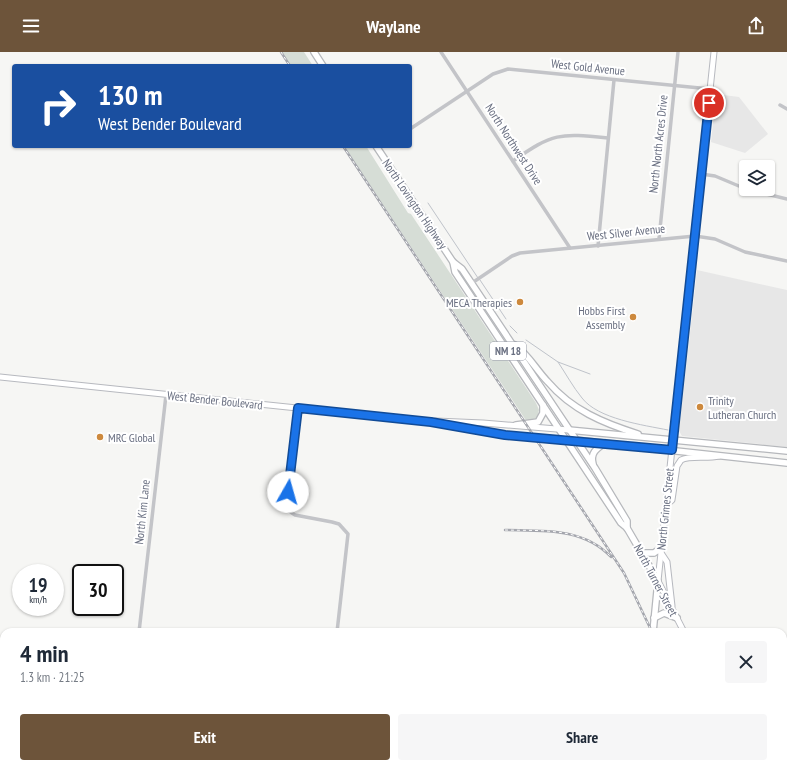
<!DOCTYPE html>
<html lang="en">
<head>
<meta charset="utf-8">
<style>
	:root { --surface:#fff; --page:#f6f6f7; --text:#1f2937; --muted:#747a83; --accent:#6d543a }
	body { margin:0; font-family:"PT Sans Narrow",sans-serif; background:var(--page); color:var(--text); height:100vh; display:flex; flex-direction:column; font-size:15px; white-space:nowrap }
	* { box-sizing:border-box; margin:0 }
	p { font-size:13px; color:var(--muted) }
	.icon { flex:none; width:22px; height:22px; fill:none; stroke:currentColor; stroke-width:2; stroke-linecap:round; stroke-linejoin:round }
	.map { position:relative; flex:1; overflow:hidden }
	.sheet { position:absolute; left:0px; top:576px; width:787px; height:140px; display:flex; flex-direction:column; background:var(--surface); border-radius:12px 12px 0 0; box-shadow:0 1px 3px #0004 }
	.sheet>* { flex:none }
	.guide { position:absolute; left:12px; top:12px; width:400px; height:84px; border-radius:4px; box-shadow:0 1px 3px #0004; background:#1a4fa0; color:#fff; overflow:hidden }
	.controls { position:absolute; left:739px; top:108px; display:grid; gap:8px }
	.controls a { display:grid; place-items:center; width:36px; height:36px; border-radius:4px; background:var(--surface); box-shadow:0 1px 3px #0004; font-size:20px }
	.speed { position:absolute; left:12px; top:512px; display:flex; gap:8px; font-size:20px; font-weight:700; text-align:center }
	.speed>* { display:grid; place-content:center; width:52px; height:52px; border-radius:50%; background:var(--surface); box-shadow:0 1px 3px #0004; line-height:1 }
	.speed small { font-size:10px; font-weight:400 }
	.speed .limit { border:2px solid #111; border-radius:6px; background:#fff; color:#111 }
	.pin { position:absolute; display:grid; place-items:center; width:34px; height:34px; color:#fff; margin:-17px; border:2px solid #fff; border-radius:50%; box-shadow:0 1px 4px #0007 }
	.me { position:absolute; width:44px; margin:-22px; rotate:7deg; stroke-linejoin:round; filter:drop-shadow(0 0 3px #0008) }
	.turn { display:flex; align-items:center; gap:14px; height:84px; padding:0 20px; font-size:18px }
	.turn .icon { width:52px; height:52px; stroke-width:2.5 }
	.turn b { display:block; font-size:28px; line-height:34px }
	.round { display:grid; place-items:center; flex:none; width:42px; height:42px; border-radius:4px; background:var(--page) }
	.summary { display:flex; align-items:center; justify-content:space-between; height:68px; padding:0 20px }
	h1 { font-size:24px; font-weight:600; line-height:30px }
	.primary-button { display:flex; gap:8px; margin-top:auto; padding:8px 20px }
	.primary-button a { flex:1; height:46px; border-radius:4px; background:var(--accent); color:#fff; font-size:16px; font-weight:600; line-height:46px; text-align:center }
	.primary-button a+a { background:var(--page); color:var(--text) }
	header { display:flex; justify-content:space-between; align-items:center; height:52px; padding:0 20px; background:var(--accent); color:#fff; font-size:18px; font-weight:600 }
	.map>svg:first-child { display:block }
</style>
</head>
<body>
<header><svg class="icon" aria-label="menu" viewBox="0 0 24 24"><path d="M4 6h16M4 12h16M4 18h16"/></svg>Waylane<svg class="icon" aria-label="share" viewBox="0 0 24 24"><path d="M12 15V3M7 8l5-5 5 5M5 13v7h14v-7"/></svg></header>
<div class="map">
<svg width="787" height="716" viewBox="0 0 787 716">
	<rect width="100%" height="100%" fill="#f6f6f4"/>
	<g fill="#e7e7e7">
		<polygon points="716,42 739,45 768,82 745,101 711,90"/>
		<polygon points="697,218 787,238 787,395 682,384 679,379"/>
		<polygon points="783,659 787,659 787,716 760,716 758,712 783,712"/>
	</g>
	<g fill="#d6ddd6">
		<polygon points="282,0 304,0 313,14 291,14"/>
		<polygon points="344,94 366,94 408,161 411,162 536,351 539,358 537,367 527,370"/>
	</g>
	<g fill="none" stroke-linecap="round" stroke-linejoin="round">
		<g stroke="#bfc3ca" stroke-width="1">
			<polyline points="428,151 478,226"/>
			<polyline points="480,228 506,267"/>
			<polyline points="510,274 517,281"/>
			<polyline points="526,288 558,310 590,322"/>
			<path d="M558 310C566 322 573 335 582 346 598 367 643 373 668 378"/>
		</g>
		<defs>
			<g id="secondary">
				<polyline points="0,325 431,370 505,383 566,388"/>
				<polyline points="436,369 483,371 569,378"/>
				<path d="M666 453 672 448 677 414 681 408C690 403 707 407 719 404"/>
				<polyline points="661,501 667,510 672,554"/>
				<polyline points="684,580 658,529 714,0"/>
				<polyline points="751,712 753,716"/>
			</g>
			<g id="primary">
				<polyline points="314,0 323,14"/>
				<polyline points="376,94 453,210 462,217 595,416 627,469 627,476"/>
				<polyline points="453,210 455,220 621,471 627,476 658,529 653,580"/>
				<path d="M515 293C528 302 537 319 548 330 572 358 603 371 638 382"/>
				<polyline points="516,373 538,370 543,361 543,353"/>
				<polyline points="569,378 787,399"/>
				<polyline points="575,388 787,411"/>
				<path d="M593 412C590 401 596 397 605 391"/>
				<polyline points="643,501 654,501 661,496"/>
				<polyline points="654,566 664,561 677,566"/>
				<polyline points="639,716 639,712"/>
			</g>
		</defs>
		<use href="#secondary" stroke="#b7b9bf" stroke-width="7"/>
		<use href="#primary" stroke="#b6b8bc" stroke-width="8"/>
		<g stroke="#c3c4c8" stroke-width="3.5">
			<polyline points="441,0 570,196"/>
			<polyline points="780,53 787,57"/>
			<polyline points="410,77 493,22 508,17 710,37"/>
			<path d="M513 109C553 81 559 81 608 86"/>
			<polyline points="701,122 715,124 746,137"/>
			<polyline points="746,137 787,147"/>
			<polyline points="659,187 678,0"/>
			<polyline points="598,194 614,28"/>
			<polyline points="472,231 512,204 520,201 695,184 715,187 745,200 787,209"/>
			<polyline points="298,356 286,453 289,459 295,463 332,470 339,472 348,482 337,580"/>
			<polyline points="139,580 166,343"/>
			<polyline points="783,655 787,655"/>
			<polyline points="142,716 142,712"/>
			<polyline points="168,716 169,712"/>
			<polyline points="362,716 362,712"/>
		</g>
		<use href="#secondary" stroke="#fff" stroke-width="5"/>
		<use href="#primary" stroke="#fff" stroke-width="5.5"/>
		<defs>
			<g id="rail">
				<polyline points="281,0 290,14"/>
				<polyline points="343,94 624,521 652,580"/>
				<path d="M505 478C542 479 583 475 611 505"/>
				<polyline points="686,712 687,716"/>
			</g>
		</defs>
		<use href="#rail" stroke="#a4a6ad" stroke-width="2.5"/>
		<use href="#rail" stroke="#fff" stroke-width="1" stroke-dasharray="3" stroke-linecap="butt"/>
	</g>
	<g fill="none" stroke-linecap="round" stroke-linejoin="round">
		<defs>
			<polyline id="route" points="288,440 298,356 431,370 505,383 672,398 709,51"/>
		</defs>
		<use href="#route" stroke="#114b97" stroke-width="10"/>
		<use href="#route" stroke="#1a73e8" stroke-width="7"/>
	</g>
	<g fill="#cd893d" stroke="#fff" stroke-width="1.5">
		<circle cx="520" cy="250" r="4"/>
		<circle cx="633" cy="265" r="4"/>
		<circle cx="700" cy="355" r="4"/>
		<circle cx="100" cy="385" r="4"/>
	</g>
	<g text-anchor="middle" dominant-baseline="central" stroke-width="4" stroke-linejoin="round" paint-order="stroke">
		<rect fill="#fff" stroke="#969aa7" stroke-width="1" x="490" y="290" width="36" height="18" rx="3"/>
		<g font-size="11" font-weight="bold" fill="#696f81">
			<text x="508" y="299">NM 18</text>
		</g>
		<g font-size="12" fill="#696f81" stroke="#fff">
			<text transform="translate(588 15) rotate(6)">West Gold Avenue</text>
			<text transform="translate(514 92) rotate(57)">North Northwest Drive</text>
			<text transform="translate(658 92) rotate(-84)">North North Acres Drive</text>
			<text transform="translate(415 152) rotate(56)">North Lovington Highway</text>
			<text transform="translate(626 180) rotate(-6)">West Silver Avenue</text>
			<text transform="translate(215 348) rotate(6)">West Bender Boulevard</text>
			<text transform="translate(665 457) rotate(-84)">North Grimes Street</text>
			<text transform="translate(142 460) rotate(-84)">North Kim Lane</text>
			<text transform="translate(656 528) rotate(62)">North Turner Street</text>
		</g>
		<g font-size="12" fill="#696f81" stroke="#fff" text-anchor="end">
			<text x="512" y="250">MECA Therapies</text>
			<text x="625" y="258">Hobbs First<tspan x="625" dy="14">Assembly</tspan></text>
			<text x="708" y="348" text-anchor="start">Trinity<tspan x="708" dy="14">Lutheran Church</tspan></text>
			<text x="108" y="385" text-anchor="start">MRC Global</text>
		</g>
	</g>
</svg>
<div class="controls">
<a><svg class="icon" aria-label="layers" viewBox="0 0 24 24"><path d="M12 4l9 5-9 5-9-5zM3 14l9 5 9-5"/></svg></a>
</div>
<div class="speed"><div>19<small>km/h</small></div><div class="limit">30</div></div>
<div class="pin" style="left:709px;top:51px;background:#d93025"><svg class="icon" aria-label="arrive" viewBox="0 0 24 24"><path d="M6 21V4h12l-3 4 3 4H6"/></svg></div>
<svg class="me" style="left:288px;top:440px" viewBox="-20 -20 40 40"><circle r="19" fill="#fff"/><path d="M0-13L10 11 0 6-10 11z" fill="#1a73e8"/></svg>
<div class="guide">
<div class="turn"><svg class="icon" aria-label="right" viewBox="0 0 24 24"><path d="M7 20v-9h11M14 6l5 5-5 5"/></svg><div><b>130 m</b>West Bender Boulevard</div></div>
</div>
<section class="sheet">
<div class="summary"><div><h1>4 min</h1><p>1.3 km · 21:25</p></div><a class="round"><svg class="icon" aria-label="close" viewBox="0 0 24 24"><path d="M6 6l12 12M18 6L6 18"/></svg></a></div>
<div class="primary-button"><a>Exit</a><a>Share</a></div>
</section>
</div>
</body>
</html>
